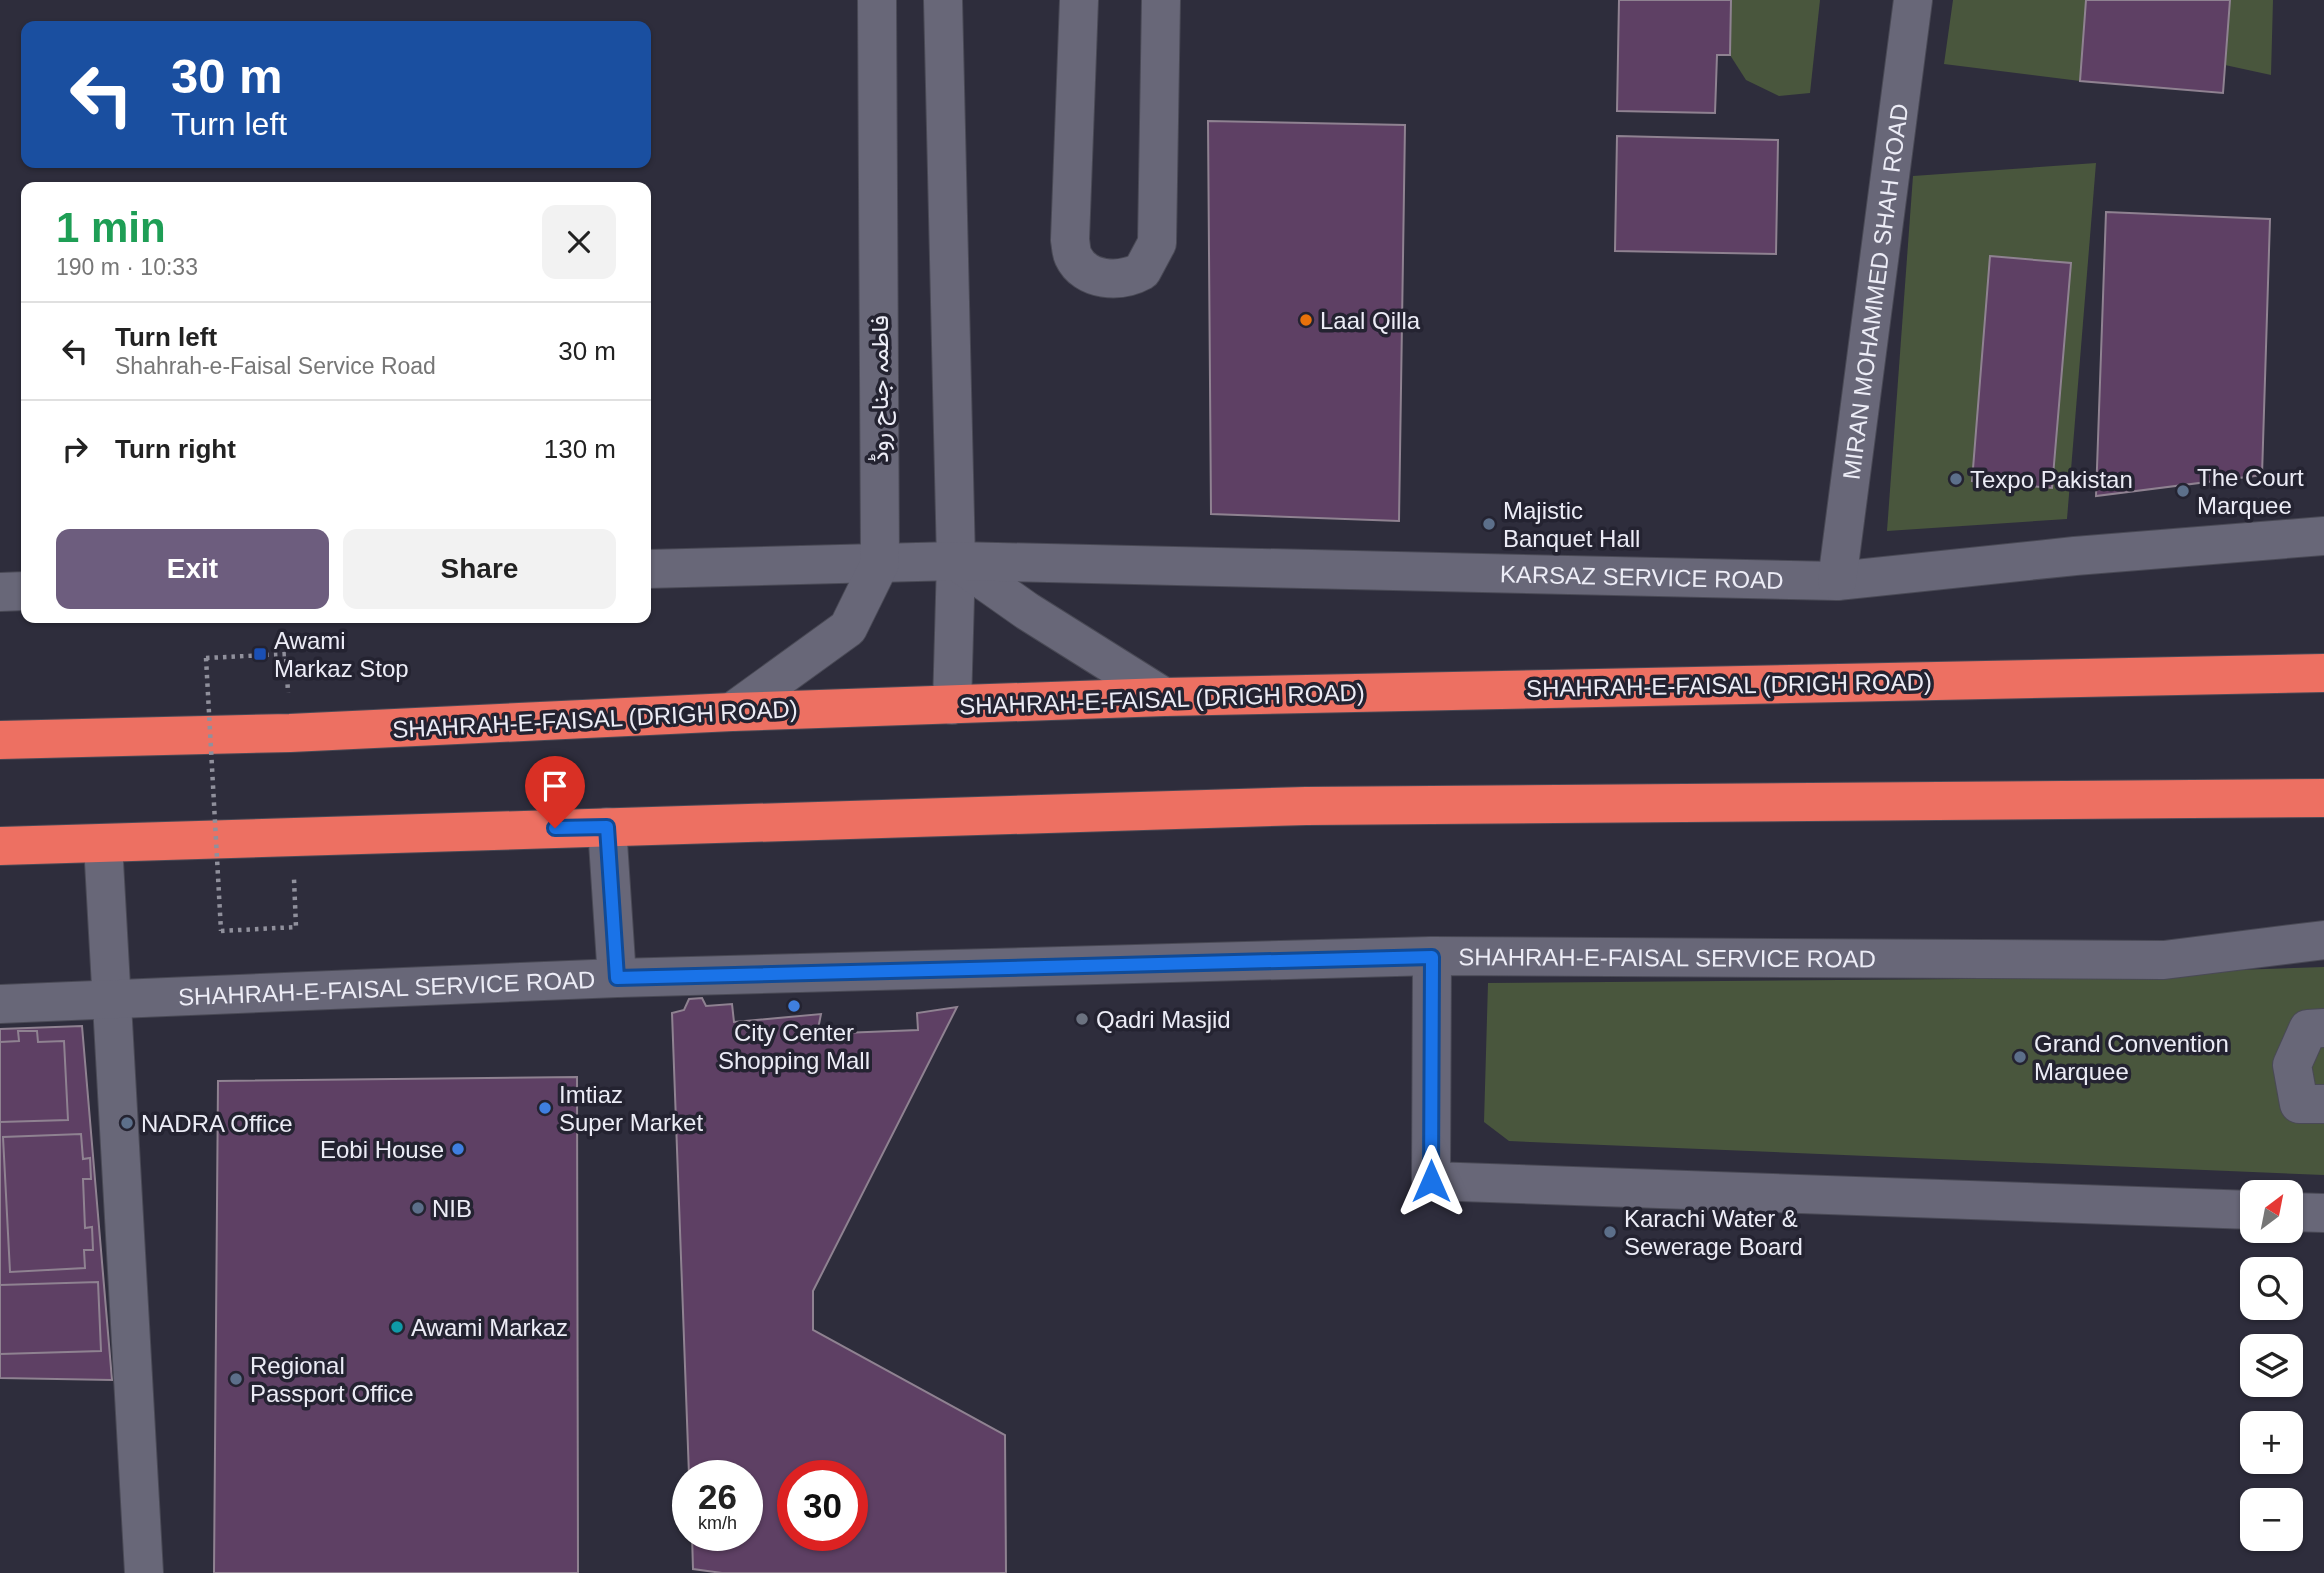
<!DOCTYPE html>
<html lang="en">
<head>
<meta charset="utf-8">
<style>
	:root { --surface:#fff; --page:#f2f2f2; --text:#222; --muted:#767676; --line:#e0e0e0; --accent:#6d5d7e }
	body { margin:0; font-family:Arial,Vazirmatn,sans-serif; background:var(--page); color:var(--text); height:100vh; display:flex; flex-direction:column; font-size:26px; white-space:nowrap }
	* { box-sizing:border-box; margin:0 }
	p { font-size:23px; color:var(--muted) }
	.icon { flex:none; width:38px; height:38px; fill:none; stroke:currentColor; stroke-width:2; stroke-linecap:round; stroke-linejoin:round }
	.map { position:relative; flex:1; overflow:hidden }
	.panel { position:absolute; left:21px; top:182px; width:630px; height:441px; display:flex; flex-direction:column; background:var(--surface); border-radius:14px; box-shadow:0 2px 5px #0004 }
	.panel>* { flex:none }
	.banner { position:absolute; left:21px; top:21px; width:630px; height:147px; border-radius:14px; box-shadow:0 2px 5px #0004; background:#1a4fa0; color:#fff; overflow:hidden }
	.needle { width:46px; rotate:32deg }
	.tools { position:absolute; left:2240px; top:1180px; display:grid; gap:14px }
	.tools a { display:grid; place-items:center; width:63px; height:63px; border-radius:14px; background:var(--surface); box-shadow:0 2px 5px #0004; font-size:35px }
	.speed { position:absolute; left:672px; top:1460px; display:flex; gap:14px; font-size:35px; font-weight:700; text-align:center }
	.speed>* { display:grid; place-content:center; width:91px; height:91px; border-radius:50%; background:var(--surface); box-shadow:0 2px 5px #0004; line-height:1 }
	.speed small { font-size:18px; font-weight:400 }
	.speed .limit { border:10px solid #d22; background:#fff; color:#111 }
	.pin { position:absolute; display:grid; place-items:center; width:60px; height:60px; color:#fff; margin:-72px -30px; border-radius:50% 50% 50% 0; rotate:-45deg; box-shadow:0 0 7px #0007 }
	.pin .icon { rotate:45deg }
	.me { position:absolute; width:77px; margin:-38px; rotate:0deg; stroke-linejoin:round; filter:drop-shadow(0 0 5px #0008) }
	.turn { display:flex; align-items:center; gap:24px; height:147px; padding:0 35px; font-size:32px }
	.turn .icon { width:91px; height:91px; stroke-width:2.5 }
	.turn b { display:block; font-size:49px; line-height:60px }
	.round { display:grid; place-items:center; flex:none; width:74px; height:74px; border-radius:14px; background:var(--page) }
	.overview { display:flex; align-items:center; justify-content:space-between; height:119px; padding:0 35px }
	h1 { font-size:42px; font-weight:700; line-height:52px; color:#1e9e55 }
	.cta { display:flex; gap:14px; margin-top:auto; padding:14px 35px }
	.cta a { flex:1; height:80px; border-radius:14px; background:var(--accent); color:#fff; font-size:28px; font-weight:700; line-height:80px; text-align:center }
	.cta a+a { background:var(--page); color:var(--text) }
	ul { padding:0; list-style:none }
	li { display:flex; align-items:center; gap:21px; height:98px; padding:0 35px; border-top:2px solid var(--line) }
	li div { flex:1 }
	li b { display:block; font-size:26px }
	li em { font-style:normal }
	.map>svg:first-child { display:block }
</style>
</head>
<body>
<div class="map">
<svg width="2324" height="1573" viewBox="0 0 2324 1573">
	<rect width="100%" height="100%" fill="#2e2d3c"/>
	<g fill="#49563d">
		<polygon points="1731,0 1820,0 1810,93 1779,96 1746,80 1730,55"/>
		<polygon points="1953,0 2273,0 2271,75 2225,65 2223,93 2080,81 1944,64"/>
		<polygon points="2096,163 2067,519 1887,531 1913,176"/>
		<polygon points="2324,967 2324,1175 1509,1141 1484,1122 1488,983 1963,979"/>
	</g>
	<g fill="#5e4064" stroke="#8f8291" stroke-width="2" fill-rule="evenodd">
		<polygon points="1619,0 1731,0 1730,55 1717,55 1715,113 1617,111"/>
		<polygon points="2086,0 2230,0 2223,93 2080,81"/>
		<polygon points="1208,121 1405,125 1399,521 1211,514"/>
		<polygon points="1617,136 1778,140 1776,254 1615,251"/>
		<polygon points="2106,212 2270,219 2262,475 2096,496"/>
		<polygon points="1990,256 2071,263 2052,488 1972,481"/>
		<path d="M702 998 706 1006 732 1004 734 1022 821 1014 817 1034 918 1030 917 1013 957 1007 813 1291V1330L1005 1435 1006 1573H722L693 1569 692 1535H747V1475H689L672 1013 684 1010 689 999ZM793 1475H852V1535H793Z"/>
		<polygon points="82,1026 112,1380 0,1378 0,1029"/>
		<polygon points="18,1031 37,1031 38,1042 64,1041 68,1120 0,1122 0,1042 19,1041"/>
		<polygon points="577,1077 578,1573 214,1573 218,1081"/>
		<polygon points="81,1134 83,1159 90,1158 91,1179 83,1179 85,1228 92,1227 93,1250 84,1250 85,1268 10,1272 3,1137"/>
		<polygon points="98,1282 101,1351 0,1354 0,1285"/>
	</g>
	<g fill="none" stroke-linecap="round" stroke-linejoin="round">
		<defs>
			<g id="minor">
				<polyline points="943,0 956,561 952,705"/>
				<path d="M1079 0 1070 240C1071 245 1071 252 1073 256 1085 282 1120 283 1142 271L1157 243 1161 0"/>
				<polyline points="956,561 1027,611 1164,697"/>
				<path id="s1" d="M646 569 956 561 1837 581 2075 556 2324 536"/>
				<path id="s2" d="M1837 581 1913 0"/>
				<polyline points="0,592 26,591"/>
				<polyline points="732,712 848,628 880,563 877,0"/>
				<polyline points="607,827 617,978"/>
				<polyline points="103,844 144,1573"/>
				<polyline points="1432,956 1431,1181 2252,1210"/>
				<path id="s3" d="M0 1004 617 978 1432 956 2164 960 2324 940"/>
				<polyline points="2324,1028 2308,1029 2292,1065 2299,1104 2324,1104"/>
				<polyline points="2291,1212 2324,1213"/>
			</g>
			<g id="highway">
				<polyline points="0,740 290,733 732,712 1164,697 2324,673"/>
				<polyline points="0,846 1306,806 2324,798"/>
			</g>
		</defs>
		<use href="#minor" stroke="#494955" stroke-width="40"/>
		<use href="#highway" stroke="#494955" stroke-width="40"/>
		<g stroke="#90909c" stroke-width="4.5" stroke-dasharray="3.5 5" stroke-linecap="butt">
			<polyline points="206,658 286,654 288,693"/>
			<polyline points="221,931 296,927 294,879"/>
		</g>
		<use href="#minor" stroke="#686778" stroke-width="38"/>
		<use href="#highway" stroke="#ed7062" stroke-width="38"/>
		<polyline stroke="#90909c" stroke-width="4.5" stroke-dasharray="3.5 5" stroke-linecap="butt" points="206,658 221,931"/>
	</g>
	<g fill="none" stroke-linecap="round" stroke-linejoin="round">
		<defs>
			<polyline id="route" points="555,828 607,827 617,978 1432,957 1431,1181"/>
		</defs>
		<use href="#route" stroke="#114b97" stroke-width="18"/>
		<use href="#route" stroke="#1a73e8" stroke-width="12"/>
	</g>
	<circle fill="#e8710a" stroke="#242331" stroke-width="2.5" cx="1306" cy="320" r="7"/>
	<g fill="#5c6f8a" stroke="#242331" stroke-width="2.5">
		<circle cx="1956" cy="479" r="7"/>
		<circle cx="2183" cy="491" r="7"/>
		<circle cx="1489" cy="524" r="7"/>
		<circle cx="2020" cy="1057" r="7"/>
		<circle cx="127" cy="1123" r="7"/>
		<circle cx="418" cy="1208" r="7"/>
		<circle cx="1610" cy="1232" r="7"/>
		<circle cx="236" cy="1379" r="7"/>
	</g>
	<rect fill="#1a4fb4" stroke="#242331" stroke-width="2.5" x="253" y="647" width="14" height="14" rx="3.5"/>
	<g fill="#3f7fe0" stroke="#242331" stroke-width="2.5">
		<circle cx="794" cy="1006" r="7"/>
		<circle cx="545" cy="1108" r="7"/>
		<circle cx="458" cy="1149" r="7"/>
	</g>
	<circle fill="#6b7280" stroke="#242331" stroke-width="2.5" cx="1082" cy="1019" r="7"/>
	<circle fill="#0f9aa8" stroke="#242331" stroke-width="2.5" cx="397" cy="1327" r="7"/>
	<g text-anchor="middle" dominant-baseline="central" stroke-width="7" stroke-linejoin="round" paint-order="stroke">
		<g font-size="24" fill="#ececf6" stroke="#242331">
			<text stroke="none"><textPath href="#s2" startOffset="292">MIRAN MOHAMMED SHAH ROAD</textPath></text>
			<text transform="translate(879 389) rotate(-90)">فاطمہ جناح روڈ</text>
			<text stroke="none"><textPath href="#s1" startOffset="996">KARSAZ SERVICE ROAD</textPath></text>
			<text transform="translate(1729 685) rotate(-1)">SHAHRAH-E-FAISAL (DRIGH ROAD)</text>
			<text transform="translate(1162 699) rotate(-2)">SHAHRAH-E-FAISAL (DRIGH ROAD)</text>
			<text transform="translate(595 719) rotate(-3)">SHAHRAH-E-FAISAL (DRIGH ROAD)</text>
			<text stroke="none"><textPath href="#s3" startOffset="1668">SHAHRAH-E-FAISAL SERVICE ROAD</textPath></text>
			<text stroke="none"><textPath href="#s3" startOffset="387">SHAHRAH-E-FAISAL SERVICE ROAD</textPath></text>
		</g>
		<g font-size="24" fill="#ececf6" stroke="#242331" text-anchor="start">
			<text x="1320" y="320">Laal Qilla</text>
			<text x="2197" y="477">The Court<tspan x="2197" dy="28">Marquee</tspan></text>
			<text x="1970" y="479">Texpo Pakistan</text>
			<text x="1503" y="510">Majistic<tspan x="1503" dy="28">Banquet Hall</tspan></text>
			<text x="274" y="640">Awami<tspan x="274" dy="28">Markaz Stop</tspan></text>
			<text x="1096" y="1019">Qadri Masjid</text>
			<text x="794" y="1032" text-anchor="middle">City Center<tspan x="794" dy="28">Shopping Mall</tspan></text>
			<text x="2034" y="1043">Grand Convention<tspan x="2034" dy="28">Marquee</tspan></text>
			<text x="559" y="1094">Imtiaz<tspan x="559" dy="28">Super Market</tspan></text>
			<text x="141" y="1123">NADRA Office</text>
			<text x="444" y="1149" text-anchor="end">Eobi House</text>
			<text x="432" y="1208">NIB</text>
			<text x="1624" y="1218">Karachi Water &amp;<tspan x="1624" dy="28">Sewerage Board</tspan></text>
			<text x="411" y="1327">Awami Markaz</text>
			<text x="250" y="1365">Regional<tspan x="250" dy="28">Passport Office</tspan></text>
		</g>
	</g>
</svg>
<div class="tools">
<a><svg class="needle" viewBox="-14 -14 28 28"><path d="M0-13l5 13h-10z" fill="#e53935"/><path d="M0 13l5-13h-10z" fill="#767676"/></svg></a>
<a><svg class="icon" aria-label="search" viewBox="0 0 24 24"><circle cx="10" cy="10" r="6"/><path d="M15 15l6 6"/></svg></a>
<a><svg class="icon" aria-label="layers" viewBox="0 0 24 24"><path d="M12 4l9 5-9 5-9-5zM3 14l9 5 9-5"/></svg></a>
<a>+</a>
<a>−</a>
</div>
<div class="speed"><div>26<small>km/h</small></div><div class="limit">30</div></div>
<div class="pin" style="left:555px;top:828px;background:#d93025"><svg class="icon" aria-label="arrive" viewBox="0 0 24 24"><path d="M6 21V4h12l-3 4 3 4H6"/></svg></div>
<svg class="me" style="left:1431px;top:1181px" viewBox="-20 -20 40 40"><path d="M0-17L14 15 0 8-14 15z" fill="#1a73e8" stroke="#fff" stroke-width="4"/></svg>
<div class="banner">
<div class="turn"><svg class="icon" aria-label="left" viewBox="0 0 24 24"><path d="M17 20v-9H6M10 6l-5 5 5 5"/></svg><div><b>30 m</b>Turn left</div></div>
</div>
<section class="panel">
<div class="overview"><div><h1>1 min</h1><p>190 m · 10:33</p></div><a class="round"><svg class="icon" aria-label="close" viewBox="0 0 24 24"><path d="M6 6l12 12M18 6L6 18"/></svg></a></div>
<ul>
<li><svg class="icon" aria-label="left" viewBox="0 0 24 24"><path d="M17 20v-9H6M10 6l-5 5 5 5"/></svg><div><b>Turn left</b><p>Shahrah-e-Faisal Service Road</p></div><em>30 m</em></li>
<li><svg class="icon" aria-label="right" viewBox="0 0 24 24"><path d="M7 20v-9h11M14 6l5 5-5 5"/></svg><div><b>Turn right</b></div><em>130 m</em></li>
</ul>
<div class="cta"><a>Exit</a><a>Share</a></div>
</section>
</div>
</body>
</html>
